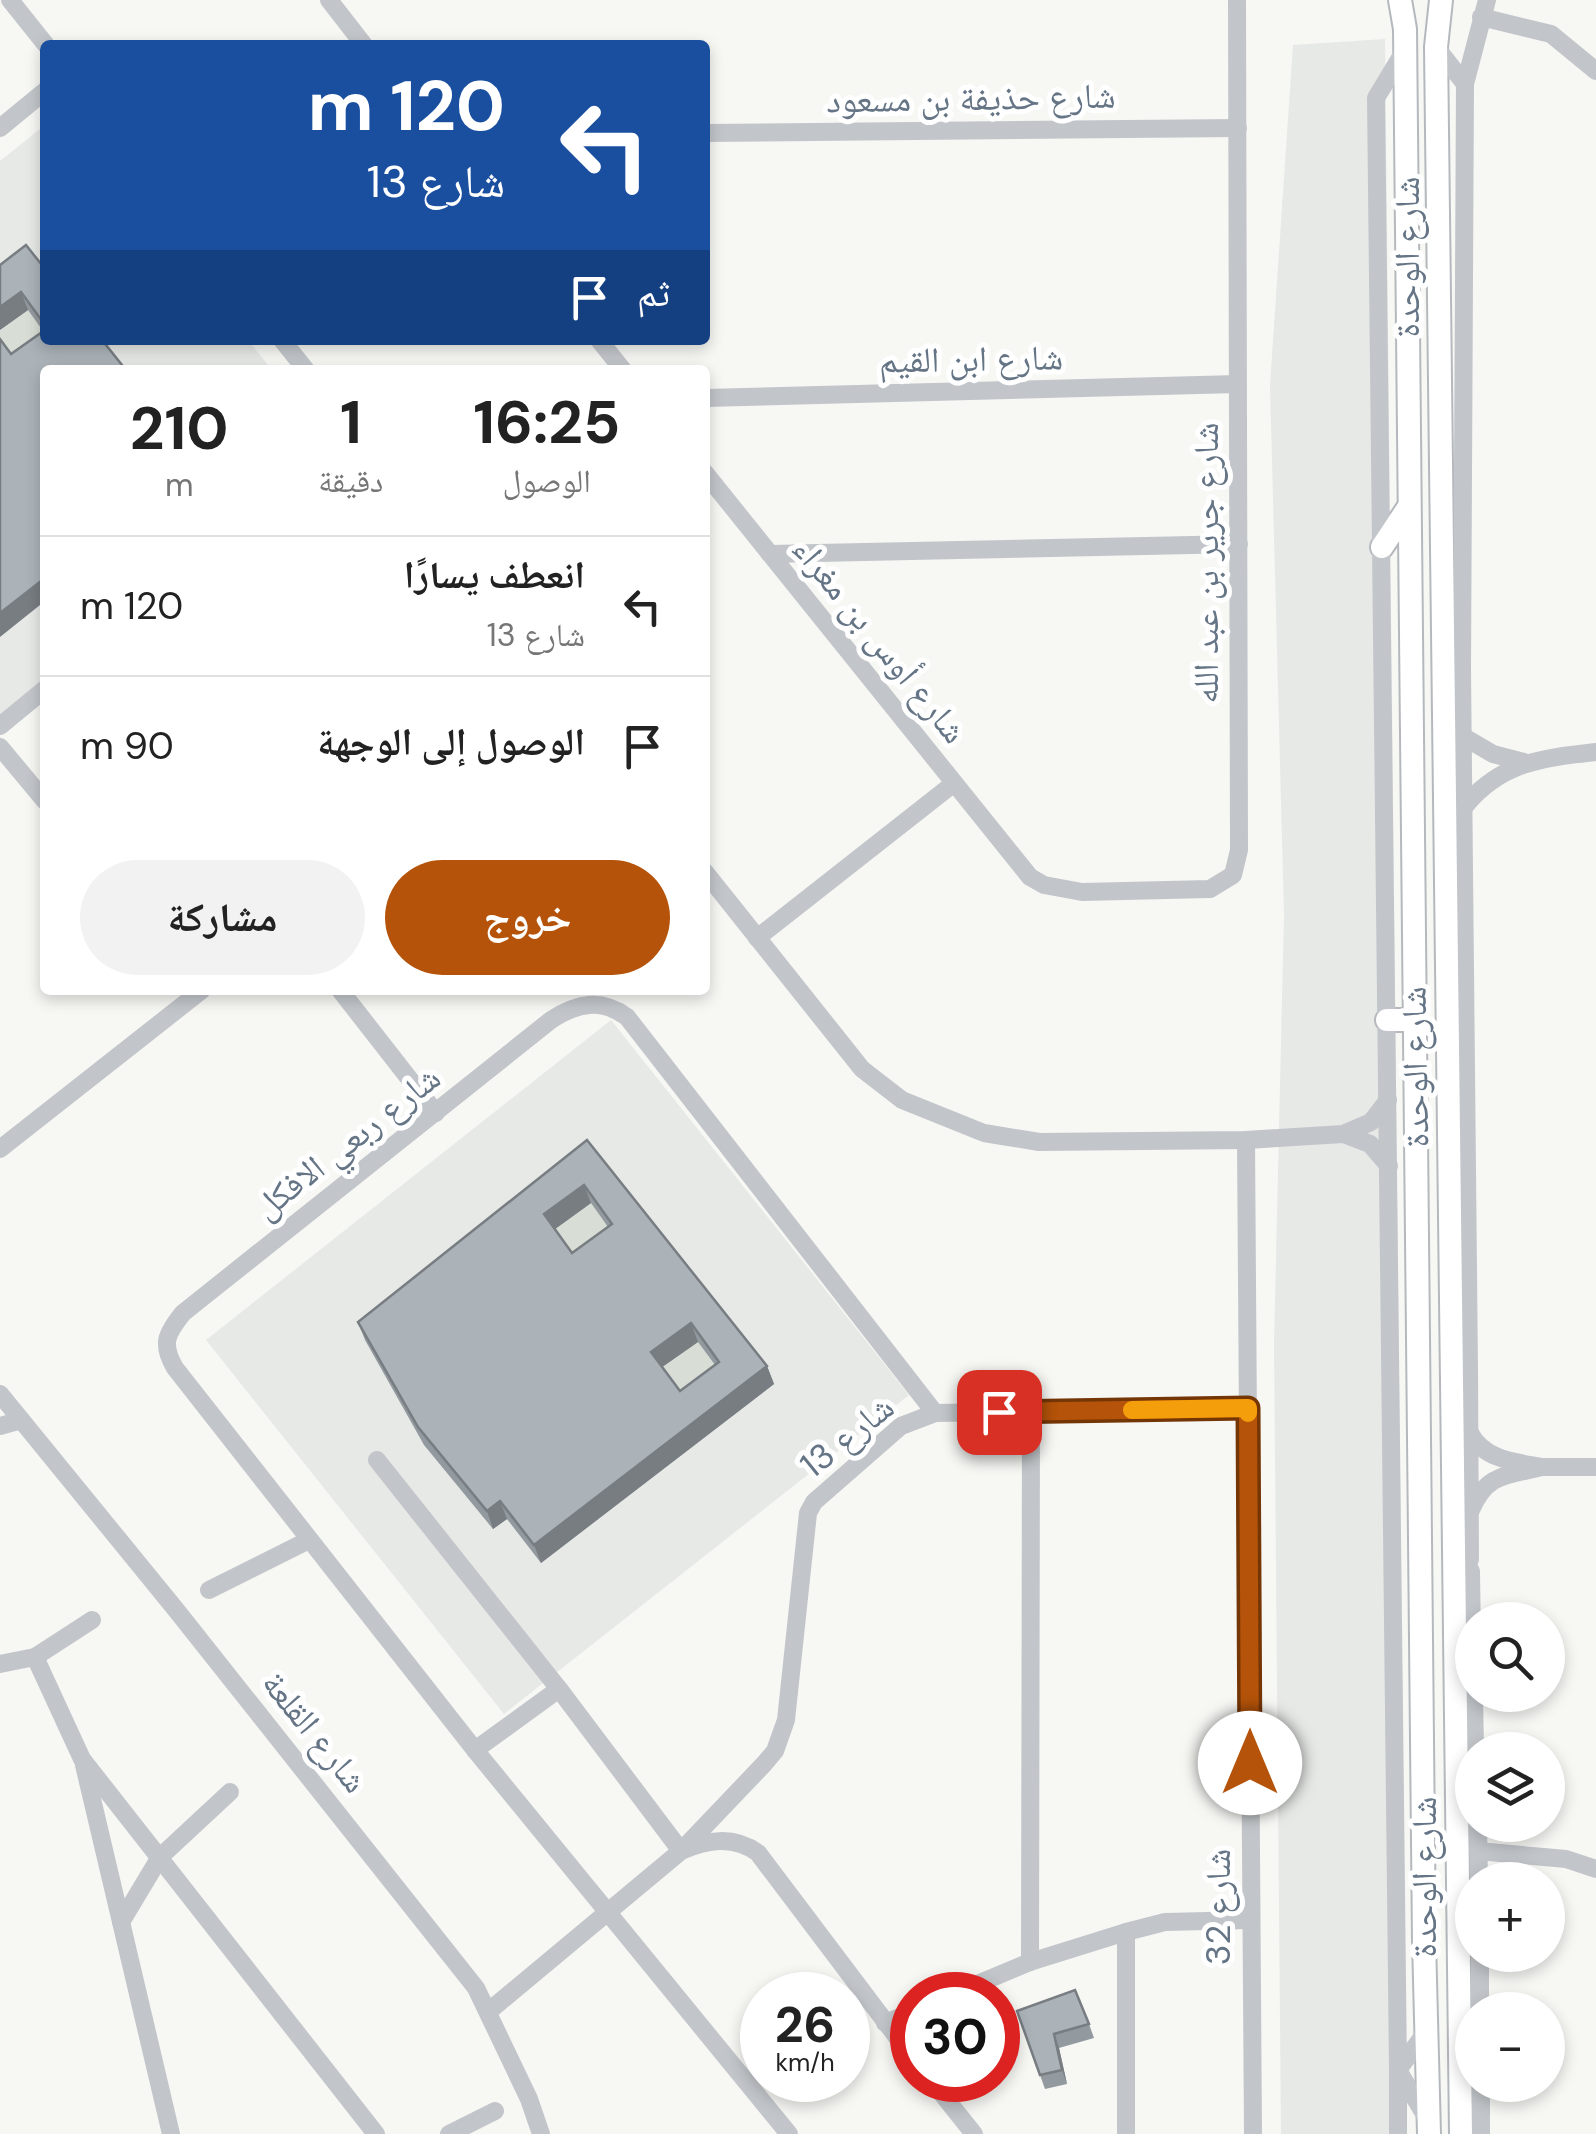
<!DOCTYPE html>
<html lang="ar">
<head>
<meta charset="utf-8">
<style>
	:root { --surface:#fff; --page:#f2f2f2; --text:#222; --muted:#767676; --line:#e0e0e0; --accent:#b45309 }
	body { margin:0; font-family:"DM Sans","Noto Naskh Arabic",sans-serif; background:var(--page); color:var(--text); direction:rtl; height:100vh; display:flex; flex-direction:column; font-size:38px; white-space:nowrap }
	* { box-sizing:border-box; margin:0 }
	p { font-size:32px; color:var(--muted) }
	.icon { flex:none; width:55px; height:55px; fill:none; stroke:currentColor; stroke-width:2; stroke-linecap:round; stroke-linejoin:round }
	.map { position:relative; flex:1; overflow:hidden; direction:ltr }
	.sheet { position:absolute; left:40px; top:365px; width:670px; height:630px; display:flex; flex-direction:column; background:var(--surface); border-radius:10px; box-shadow:0 5px 15px #0003; direction:rtl }
	.sheet>* { flex:none }
	.banner { position:absolute; left:40px; top:40px; width:670px; height:305px; border-radius:10px; box-shadow:0 5px 15px #0003; direction:rtl; background:#1a4fa0; color:#fff; overflow:hidden }
	.tools { position:absolute; left:1455px; top:1602px; display:grid; gap:20px }
	.tools a { display:grid; place-items:center; width:110px; height:110px; border-radius:50%; background:var(--surface); box-shadow:0 5px 15px #0003; font-size:50px }
	.speed { position:absolute; left:740px; top:1972px; display:flex; gap:20px; font-size:50px; font-weight:700; text-align:center }
	.speed>* { display:grid; place-content:center; width:130px; height:130px; border-radius:50%; background:var(--surface); box-shadow:0 5px 15px #0003; line-height:1 }
	.speed small { font-size:25px; font-weight:400 }
	.speed .limit { border:15px solid #d22; background:#fff; color:#111 }
	.pin { position:absolute; display:grid; place-items:center; width:85px; height:85px; color:#fff; margin:-42px; border-radius:20px; box-shadow:0 5px 15px #0006 }
	.me { position:absolute; width:110px; margin:-55px; rotate:0deg; stroke-linejoin:round; filter:drop-shadow(0 0 8px #0008) }
	.turn { display:flex; align-items:center; gap:35px; height:210px; padding:0 40px; font-size:45px }
	.turn .icon { width:130px; height:130px; stroke-width:2.5 }
	.turn b { display:block; font-size:70px; line-height:85px }
	.then { display:flex; align-items:center; height:95px; padding:0 40px; background:#0003; gap:20px; font-size:38px }
	.eta { display:flex; justify-content:space-evenly; align-items:center; height:170px; text-align:center }
	.eta b { font-size:60px; font-weight:700; line-height:70px }
	.action { display:flex; gap:20px; margin-top:auto; padding:20px 40px }
	.action a { flex:1; height:115px; border-radius:60px; background:var(--accent); color:#fff; font-size:40px; font-weight:700; line-height:115px; text-align:center }
	.action a+a { background:var(--page); color:var(--text) }
	ul { padding:0; list-style:none }
	li { display:flex; align-items:center; gap:30px; height:140px; padding:0 40px; border-top:2px solid var(--line) }
	li div { flex:1 }
	li b { display:block; font-size:38px }
	li em { font-style:normal }
	.map>svg:first-child { display:block }
</style>
</head>
<body>
<div class="map">
<svg width="1596" height="2134" viewBox="0 0 1596 2134">
	<rect width="100%" height="100%" fill="#f7f7f4"/>
	<g fill="#e7e9e7">
		<polygon points="1385,39 1407,2134 1281,2134 1274,1344 1284,914 1270,385 1293,45"/>
		<polygon points="45,125 45,340 248,340 272,370 45,370 45,680 0,716 0,161"/>
		<polygon points="611,1020 909,1395 504,1714 206,1340"/>
	</g>
	<g fill="#d8ded5">
		<polygon points="28,310 45,334 45,340 18,373 0,349 0,331"/>
		<polygon points="591,1203 619,1242 579,1271 551,1232"/>
		<polygon points="698,1342 726,1381 686,1409 658,1370"/>
	</g>
	<g fill="none" stroke-linecap="round" stroke-linejoin="round">
		<defs>
			<g id="major">
				<polyline points="1400,0 1405,29 1424,1941 1429,2134"/>
				<polyline points="1441,0 1436,47 1461,2134"/>
				<polyline points="1382,547 1408,508"/>
				<polyline points="1387,1020 1415,1020"/>
			</g>
		</defs>
		<use href="#major" stroke="#b5b9be" stroke-width="26"/>
		<g stroke="#c2c6ca" stroke-width="18">
			<polyline points="10,0 46,45"/>
			<polyline points="329,0 364,45"/>
			<polyline points="1481,17 1551,34 1596,71"/>
			<polyline points="1436,47 1465,84 1462,669 1469,1370"/>
			<polyline points="1405,50 1376,98 1398,2070 1429,2122"/>
			<polyline points="1465,84 1487,0"/>
			<polyline points="0,128 45,91"/>
			<polyline points="705,133 1238,128"/>
			<polyline points="282,340 306,370"/>
			<polyline points="599,340 623,370"/>
			<polyline points="705,398 1238,384"/>
			<polyline points="705,473 1030,877 1044,885 1082,892 1210,889 1233,875 1239,850 1237,0"/>
			<polyline points="770,554 1239,544"/>
			<polyline points="0,726 45,689"/>
			<polyline points="1464,737 1493,754 1524,762"/>
			<polyline points="0,747 45,801"/>
			<path d="M1465 806C1501 762 1542 758 1596 752"/>
			<polyline points="705,872 862,1069 902,1100 984,1133 1039,1142 1246,1140 1343,1134 1371,1122 1388,1100"/>
			<polyline points="757,938 953,784"/>
			<polyline points="340,990 436,1113"/>
			<polyline points="1344,1134 1370,1144 1389,1166"/>
			<polyline points="1246,1140 1253,2134"/>
			<polyline points="0,1149 202,990"/>
			<polyline points="0,1394 177,1611 476,1988 529,2099 541,2134"/>
			<path d="M935 1413 627 1017C601 998 577 1003 551 1020L183 1313C166 1334 161 1344 175 1368L475 1750 559 1689 681 1851 764 1764 775 1751 786 1720 808 1513 814 1502 901 1426 935 1413 1248 1408"/>
			<polyline points="0,1426 21,1420"/>
			<path d="M1470 1433C1484 1460 1515 1462 1542 1467 1506 1476 1487 1473 1471 1510"/>
			<polyline points="377,1460 559,1689"/>
			<polyline points="1542,1467 1596,1467"/>
			<polyline points="1471,1571 1472,1640"/>
			<polyline points="209,1590 309,1540"/>
			<polyline points="1457,1594 1470,1559 1469,1370 1463,1359"/>
			<polyline points="35,1657 82,1759 376,2134"/>
			<polyline points="0,1664 35,1657 92,1620"/>
			<polyline points="1474,1695 1475,1750"/>
			<polyline points="475,1750 789,2134"/>
			<polyline points="84,1765 171,2134"/>
			<polyline points="1478,1825 1479,1880"/>
			<polyline points="1478,1851 1566,1859 1596,1869"/>
			<polyline points="121,1922 160,1857 230,1792"/>
			<polyline points="1480,1955 1480,2010"/>
			<polyline points="1030,1962 1031,1411"/>
			<polyline points="951,1995 1030,1962 1126,1932 1165,1922 1250,1920"/>
			<path d="M489 2011 681 1851C707 1840 733 1835 758 1853L912 2057"/>
			<polyline points="885,2023 912,2012"/>
			<polyline points="931,2080 974,2134"/>
			<polyline points="1481,2085 1481,2134"/>
			<polyline points="449,2134 495,2111"/>
			<polyline points="1126,2134 1126,1932"/>
			<polyline points="1398,2134 1398,2070 1426,2032"/>
		</g>
		<use href="#major" stroke="#fff" stroke-width="22"/>
	</g>
	<g fill="#939a9f" fill-rule="evenodd">
		<polygon points="0,265 45,269 45,340 11,354 43,331 28,310 0,330"/>
		<path d="M587 1140 767 1366 774 1384 541 1563 507 1519 493 1529 424 1445 365 1340 358 1322ZM591 1203 608 1227 572 1253 555 1229ZM698 1342 715 1365 680 1391 662 1367Z"/>
		<polygon points="1017,2011 1089,2024 1094,2038 1059,2048 1067,2084 1045,2089"/>
	</g>
	<g fill="#787d82">
		<polygon points="21,292 28,310 0,330 0,307"/>
		<polygon points="45,578 45,601 0,637 0,613"/>
		<polygon points="584,1185 591,1203 551,1232 544,1214"/>
		<polygon points="691,1323 698,1342 658,1370 651,1352"/>
		<polygon points="767,1366 774,1384 541,1563 534,1545"/>
		<polygon points="500,1501 507,1519 493,1529 487,1511"/>
		<polygon points="1054,2034 1059,2048 1067,2084 1062,2070"/>
	</g>
	<g fill="#abb3b9" stroke="#787d82" stroke-width="2.5" fill-rule="evenodd">
		<polygon points="26,245 45,269 45,325 21,292 0,307 0,265"/>
		<polygon points="45,330 45,340 102,340 126,370 45,370 45,578 0,613 0,339 11,354"/>
		<path d="M587 1140 767 1366 534 1545 500 1501 487 1511 418 1427 358 1322ZM584 1185 612 1224 572 1253 544 1214ZM691 1323 719 1362 680 1391 651 1352Z"/>
		<polygon points="1075,1990 1089,2024 1054,2034 1062,2070 1040,2075 1017,2011"/>
	</g>
	<g fill="none" stroke-linecap="round" stroke-linejoin="round">
		<defs>
			<polyline id="route" points="999,1412 1248,1408 1250,1763"/>
		</defs>
		<use href="#route" stroke="#753606" stroke-width="25"/>
		<use href="#route" stroke="#b45309" stroke-width="18"/>
		<polyline stroke="#f59e0b" stroke-width="18" points="1132,1410 1248,1408 1248,1413"/>
	</g>
	<g text-anchor="middle" dominant-baseline="central" stroke-width="10" stroke-linejoin="round" paint-order="stroke">
		<g font-size="35" fill="#657586" stroke="#fff">
			<text transform="translate(971 98) rotate(-1)">شارع حذيفة بن مسعود</text>
			<text transform="translate(1407 257) rotate(-90)">شارع الوحدة</text>
			<text transform="translate(971 359) rotate(-1)">شارع ابن القيم</text>
			<text transform="translate(1206 563) rotate(-90)">شارع جرير بن عبد الله</text>
			<text transform="translate(880 640) rotate(51)">شارع أوس بن مغراء</text>
			<text transform="translate(1415 1067) rotate(-91)">شارع الوحدة</text>
			<text transform="translate(347 1142) rotate(-38)">شارع ربعي الافكل</text>
			<text transform="translate(847 1436) rotate(-39)">شارع 13</text>
			<text transform="translate(315 1732) rotate(51)">شارع القلعة</text>
			<text transform="translate(1424 1877) rotate(-90)">شارع الوحدة</text>
			<text transform="translate(1218 1907) rotate(-90)">شارع 32</text>
		</g>
	</g>
</svg>
<div class="tools">
<a><svg class="icon" aria-label="search" viewBox="0 0 24 24"><circle cx="10" cy="10" r="6"/><path d="M15 15l6 6"/></svg></a>
<a><svg class="icon" aria-label="layers" viewBox="0 0 24 24"><path d="M12 4l9 5-9 5-9-5zM3 14l9 5 9-5"/></svg></a>
<a>+</a>
<a>−</a>
</div>
<div class="speed"><div>26<small>km/h</small></div><div class="limit">30</div></div>
<div class="pin" style="left:999px;top:1412px;background:#d93025"><svg class="icon" aria-label="arrive" viewBox="0 0 24 24"><path d="M6 21V4h12l-3 4 3 4H6"/></svg></div>
<svg class="me" style="left:1250px;top:1763px" viewBox="-20 -20 40 40"><circle r="19" fill="#fff"/><path d="M0-13L10 11 0 6-10 11z" fill="#b45309"/></svg>
<div class="banner">
<div class="turn"><svg class="icon" aria-label="left" viewBox="0 0 24 24"><path d="M17 20v-9H6M10 6l-5 5 5 5"/></svg><div><b>120 m</b>شارع 13</div></div>
<div class="then">ثم<svg class="icon" aria-label="arrive" viewBox="0 0 24 24"><path d="M6 21V4h12l-3 4 3 4H6"/></svg></div>
</div>
<section class="sheet">
<div class="eta">
<div><b>16:25</b><p>الوصول</p></div>
<div><b>1</b><p>دقيقة</p></div>
<div><b>210</b><p>m</p></div>
</div>
<ul>
<li><svg class="icon" aria-label="left" viewBox="0 0 24 24"><path d="M17 20v-9H6M10 6l-5 5 5 5"/></svg><div><b>انعطف يسارًا</b><p>شارع 13</p></div><em>120 m</em></li>
<li><svg class="icon" aria-label="arrive" viewBox="0 0 24 24"><path d="M6 21V4h12l-3 4 3 4H6"/></svg><div><b>الوصول إلى الوجهة</b></div><em>90 m</em></li>
</ul>
<div class="action"><a>خروج</a><a>مشاركة</a></div>
</section>
</div>
</body>
</html>
